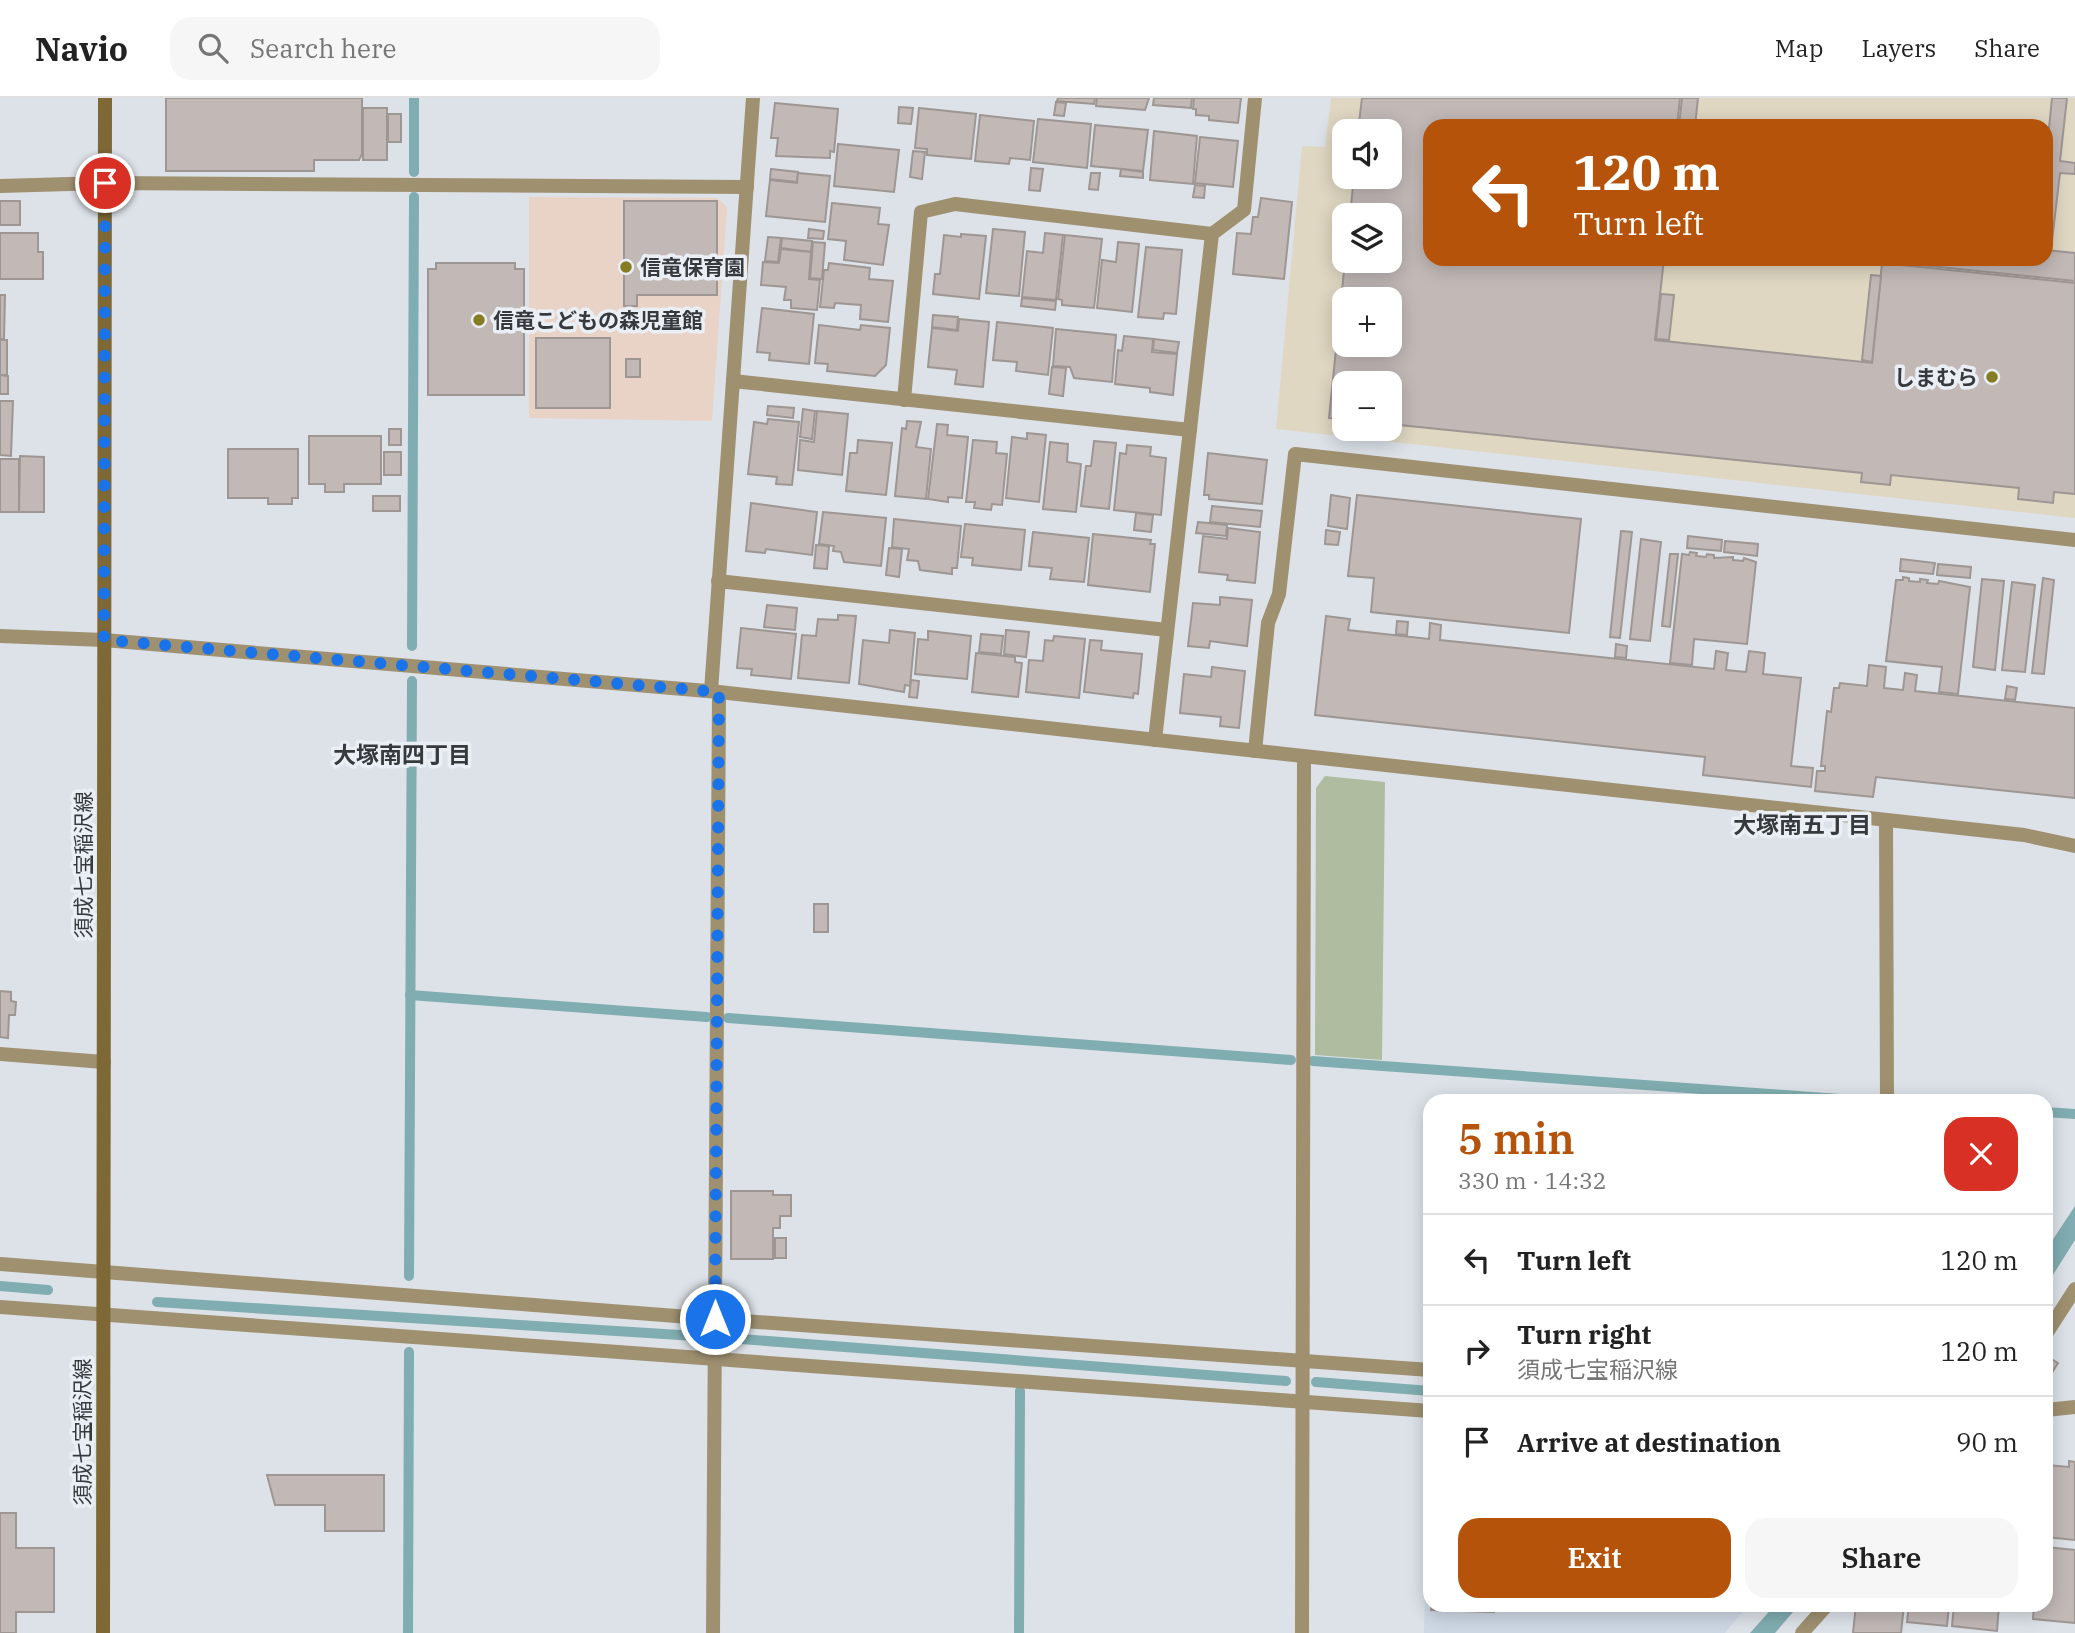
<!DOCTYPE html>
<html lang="en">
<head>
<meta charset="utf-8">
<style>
	:root { --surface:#fff; --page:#f6f6f6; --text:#222; --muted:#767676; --line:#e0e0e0; --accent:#b45309 }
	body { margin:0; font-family:"IBM Plex Serif","Noto Sans JP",serif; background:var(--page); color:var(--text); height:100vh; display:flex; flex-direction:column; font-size:26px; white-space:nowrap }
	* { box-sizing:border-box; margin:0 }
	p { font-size:23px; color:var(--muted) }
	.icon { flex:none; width:38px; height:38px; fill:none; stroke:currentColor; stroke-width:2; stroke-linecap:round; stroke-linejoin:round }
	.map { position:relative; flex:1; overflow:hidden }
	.drawer { position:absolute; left:1423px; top:996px; width:630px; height:518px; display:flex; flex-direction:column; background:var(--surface); border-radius:21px; box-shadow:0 4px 18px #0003 }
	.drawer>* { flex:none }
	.banner { position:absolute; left:1423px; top:21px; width:630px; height:147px; border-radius:21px; box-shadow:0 4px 18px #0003; background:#b45309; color:#fff; overflow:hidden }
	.tools { position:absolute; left:1332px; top:21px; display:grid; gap:14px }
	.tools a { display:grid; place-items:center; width:70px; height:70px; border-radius:14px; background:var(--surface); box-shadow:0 4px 18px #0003; font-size:35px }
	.pin { position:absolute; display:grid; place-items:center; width:60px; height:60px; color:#fff; margin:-30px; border:4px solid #fff; border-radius:50%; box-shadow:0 2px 7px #0007 }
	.me { position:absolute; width:77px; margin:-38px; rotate:0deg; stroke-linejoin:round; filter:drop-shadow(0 0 5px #0008) }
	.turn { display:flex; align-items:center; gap:24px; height:147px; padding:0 35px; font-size:32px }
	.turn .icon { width:91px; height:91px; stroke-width:2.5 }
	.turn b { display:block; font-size:49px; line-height:60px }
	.round { display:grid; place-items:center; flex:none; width:74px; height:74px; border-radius:21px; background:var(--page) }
	.headline { display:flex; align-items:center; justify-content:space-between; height:119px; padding:0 35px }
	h1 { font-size:42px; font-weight:600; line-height:52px; color:var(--accent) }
	.primary-button { display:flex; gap:14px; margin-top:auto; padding:14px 35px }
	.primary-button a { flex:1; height:80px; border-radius:21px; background:var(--accent); color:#fff; font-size:28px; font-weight:600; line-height:80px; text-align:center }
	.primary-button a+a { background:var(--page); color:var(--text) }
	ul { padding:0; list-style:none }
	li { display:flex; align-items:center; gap:21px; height:91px; padding:0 35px; border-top:2px solid var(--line) }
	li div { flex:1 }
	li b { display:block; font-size:26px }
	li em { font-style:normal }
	header { display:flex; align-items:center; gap:42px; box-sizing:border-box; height:98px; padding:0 35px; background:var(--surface); border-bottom:2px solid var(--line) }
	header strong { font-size:33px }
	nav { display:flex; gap:38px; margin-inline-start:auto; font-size:24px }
	.search { width:490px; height:63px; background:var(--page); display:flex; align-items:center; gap:18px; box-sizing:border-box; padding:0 24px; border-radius:21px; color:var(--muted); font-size:26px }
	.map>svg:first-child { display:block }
</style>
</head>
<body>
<header>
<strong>Navio</strong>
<div class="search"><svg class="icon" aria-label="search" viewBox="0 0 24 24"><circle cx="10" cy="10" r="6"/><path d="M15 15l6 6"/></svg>Search here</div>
<nav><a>Map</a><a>Layers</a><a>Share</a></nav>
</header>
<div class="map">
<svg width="2075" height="1535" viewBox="0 0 2075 1535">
	<rect width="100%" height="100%" fill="#dce2e8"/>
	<path fill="#dfd7c2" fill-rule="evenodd" d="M1331 0H2075V420L1276 331 1302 48 1325 49ZM1430 28H2046V161H1430ZM1344 33H1390V79H1344ZM1344 117H1390V163H1344ZM1344 201H1390V247H1344ZM1344 285H1390V331H1344Z"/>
	<polygon fill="#ced8e5" points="1425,1486 1430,1487 1430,1507 1669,1507 1743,1513 1725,1535 1424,1535"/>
	<polygon fill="#e9d2c6" points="529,99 717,100 727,109 712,323 529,320"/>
	<polygon fill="#afbc9f" points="1325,678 1385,684 1382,962 1315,957 1316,690"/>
	<g fill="#80adb1">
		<polygon points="2075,1108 2075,1142 2046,1188 2046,1152"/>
		<polygon points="1775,1507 1799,1507 1775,1535 1750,1535"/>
	</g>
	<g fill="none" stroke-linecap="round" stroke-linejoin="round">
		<g stroke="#80adb1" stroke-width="10">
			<polyline points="414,74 414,0"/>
			<polyline points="412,548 414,99"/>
			<polyline points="410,897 707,919"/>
			<polyline points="728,920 1291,962"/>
			<polyline points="1313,963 1868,1003"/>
			<polyline points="1896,1002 1910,1003"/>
			<polyline points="2046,1014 2075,1016"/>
			<polyline points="409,1178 412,583"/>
			<polyline points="0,1188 48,1192"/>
			<polyline points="157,1204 696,1238"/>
			<polyline points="741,1241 1286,1283"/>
			<polyline points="1316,1284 1430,1293"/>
			<polyline points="408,1535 409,1254"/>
			<polyline points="1019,1535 1020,1293"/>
		</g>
	</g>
	<g fill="#c2b9b7" stroke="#9e9693" stroke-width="2" fill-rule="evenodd">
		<polygon points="166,0 362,0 362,56 359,62 314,62 314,73 166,73"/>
		<polygon points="1058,0 1095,0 1094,6 1057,3"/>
		<polygon points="1097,0 1149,0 1145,12 1096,8"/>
		<polygon points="1154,0 1192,0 1191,10 1153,7"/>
		<polygon points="1194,0 1241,0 1238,25 1209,22 1209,18 1196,17 1196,11 1193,11"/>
		<path d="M1362 0H1680L1677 28H1430V161H1664L1655 242 1872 265 1882 165 2075 185V396L2054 394 2053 405 2018 401 2019 390 1891 377 1890 387 1861 384 1862 375 1390 326V285H1344V322L1329 320 1345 163H1390V117H1350L1354 79H1390V33H1358ZM1344 201H1390V247H1344Z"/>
		<polygon points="1682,0 1698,0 1695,28 1679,28"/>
		<polygon points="2052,0 2067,0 2060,63 2075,65 2075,76 2060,75 2051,151 2046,151 2046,60"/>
		<polygon points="1056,4 1066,5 1064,18 1054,17"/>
		<polygon points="775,5 838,11 834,54 830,53 830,60 776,58 778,40 771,40"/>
		<polygon points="899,9 913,10 911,26 898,25"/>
		<rect x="363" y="10" width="24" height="52"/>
		<polygon points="919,10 976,16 971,61 927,57 927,51 915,50"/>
		<rect x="388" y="16" width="13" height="28"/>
		<polygon points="980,17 1034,23 1030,62 1010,60 1009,66 975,63"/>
		<polygon points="1038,21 1091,26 1087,70 1033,64"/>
		<polygon points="1095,27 1148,32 1143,73 1091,68"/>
		<polygon points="1154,33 1197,38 1193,86 1150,82"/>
		<polygon points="1200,39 1238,43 1233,89 1195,85"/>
		<polygon points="838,46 899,52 894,94 834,88"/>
		<polygon points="913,53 925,54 922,81 910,79"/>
		<polygon points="1031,70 1043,71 1040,93 1029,92"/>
		<polygon points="771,71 798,74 797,84 770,81"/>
		<polygon points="1121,71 1143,74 1143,80 1120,78"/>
		<polygon points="798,75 830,78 825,124 766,118 770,82 797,85"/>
		<polygon points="1091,75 1100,75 1098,92 1089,91"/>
		<polygon points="1195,87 1205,88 1204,100 1193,99"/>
		<polygon points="1261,100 1292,104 1284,181 1233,176 1237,135 1251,136 1253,119 1258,119"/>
		<rect x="0" y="103" width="20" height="24"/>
		<polygon points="624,103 717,103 717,197 637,197 637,208 624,208"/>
		<polygon points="832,105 880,110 878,126 889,127 883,167 844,162 846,143 828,141"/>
		<polygon points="809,131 824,133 823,141 808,140"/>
		<polygon points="993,131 1025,134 1019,198 986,195"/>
		<polygon points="0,135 38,135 38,154 43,154 43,181 0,181"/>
		<polygon points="1045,135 1063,137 1056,202 1022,199 1027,153 1043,155"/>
		<polygon points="961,136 986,138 979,201 933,196 935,176 940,176 944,137 961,139"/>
		<polygon points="1065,137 1102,141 1094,210 1062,207 1062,202 1058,201"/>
		<polygon points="768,139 781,140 778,164 765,163"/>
		<polygon points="782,140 812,143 811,154 781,150"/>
		<polygon points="813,144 825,145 822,181 810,180"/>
		<polygon points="1118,144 1139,146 1132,214 1097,210 1102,162 1116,164"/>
		<polygon points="1146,149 1182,152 1176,216 1164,215 1163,221 1138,219"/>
		<polygon points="781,151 811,154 809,181 820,182 817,212 791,210 791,202 784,202 786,189 761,187 763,164 779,165"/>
		<polygon points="2046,152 2075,155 2075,183 1861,161 2046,161"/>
		<polygon points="436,165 515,165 515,171 524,171 524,297 428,297 428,171 436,171"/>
		<polygon points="829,165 870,170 869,181 893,183 888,224 860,221 861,207 835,205 834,210 820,209 824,172 828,172"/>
		<polygon points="1871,177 1881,178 1872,264 1862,262"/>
		<polygon points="1661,196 1674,197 1669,242 1656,241"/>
		<polygon points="0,197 5,197 4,241 0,241"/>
		<polygon points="1022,200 1056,203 1055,212 1021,208"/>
		<polygon points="762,210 814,216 809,266 769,262 770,255 757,254"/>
		<polygon points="933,217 958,219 957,232 932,229"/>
		<polygon points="959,221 989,224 983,289 955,286 957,272 928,269 932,230 958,233"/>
		<polygon points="997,224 1053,230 1048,277 1016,273 1017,264 993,262"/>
		<polygon points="819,227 860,232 861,227 890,230 886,267 875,278 827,273 828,266 815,265"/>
		<polygon points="1056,231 1116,237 1112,284 1074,280 1070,269 1053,268"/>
		<polygon points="1124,238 1153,241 1152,254 1177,256 1173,297 1150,294 1150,290 1115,286 1118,252 1122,253"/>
		<rect x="536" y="240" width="74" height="70"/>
		<polygon points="1154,241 1179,244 1177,255 1153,252"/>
		<rect x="0" y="242" width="7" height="35"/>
		<rect x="626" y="261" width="14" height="18"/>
		<polygon points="1052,269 1066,270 1063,298 1049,296"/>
		<polygon points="0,277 8,278 8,296 0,296"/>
		<polygon points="0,303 13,303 11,358 0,357"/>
		<polygon points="768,308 794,310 793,320 767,317"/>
		<polygon points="803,311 815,313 812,341 800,339"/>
		<polygon points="817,313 848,316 842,377 798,372 800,342 814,344"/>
		<polygon points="768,321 799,324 792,387 776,386 777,379 748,376 754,324 767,326"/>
		<polygon points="907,323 921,324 916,349 931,351 926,401 895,398 902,330 906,331"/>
		<polygon points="937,326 948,327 947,337 968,339 962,400 948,399 948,404 928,401"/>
		<rect x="389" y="331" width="12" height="16"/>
		<polygon points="1027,335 1046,337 1039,404 1006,400 1012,339 1027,341"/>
		<polygon points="309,338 381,338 381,386 344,386 344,394 325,394 325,386 309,386"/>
		<polygon points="858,342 892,345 886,397 846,393 850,355 857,355"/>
		<polygon points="973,342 997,344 996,355 1007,356 1002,407 992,406 991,412 974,410 975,404 966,404"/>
		<polygon points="1094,343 1116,345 1109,411 1081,408 1086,368 1091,368"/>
		<polygon points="1050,344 1068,346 1067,364 1081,366 1076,414 1043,411"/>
		<polygon points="1127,347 1151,349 1150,358 1166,360 1161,417 1114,412 1120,355 1126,356"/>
		<polygon points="228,351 298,351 298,400 292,400 292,406 268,406 268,400 228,400"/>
		<rect x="384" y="354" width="17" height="23"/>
		<polygon points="1208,355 1267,362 1262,406 1209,401 1209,397 1204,397"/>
		<polygon points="20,358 44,359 44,414 19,414"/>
		<rect x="0" y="361" width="19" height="53"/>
		<polygon points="1331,397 1350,400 1347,431 1328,428"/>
		<polygon points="1357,397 1581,421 1569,535 1371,514 1374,480 1348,478"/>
		<rect x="373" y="398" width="27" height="15"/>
		<polygon points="751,405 817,414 812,457 766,451 765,455 746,453"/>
		<polygon points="1212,408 1262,413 1260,429 1210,424"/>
		<polygon points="823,414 886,420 881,468 844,464 841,454 833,453 834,448 819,446"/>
		<polygon points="1136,415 1153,417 1151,434 1134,432"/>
		<polygon points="894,421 961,428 957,470 952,470 952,476 920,472 918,463 907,462 909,451 892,449"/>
		<polygon points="1198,424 1227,427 1226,438 1196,435"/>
		<polygon points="965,426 1025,432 1021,472 972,467 973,460 961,459"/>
		<polygon points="1228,430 1260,434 1255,485 1227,482 1228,477 1199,474 1203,438 1227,441"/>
		<polygon points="1326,432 1340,434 1338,447 1325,446"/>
		<polygon points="1621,433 1632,434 1620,540 1610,539"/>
		<polygon points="1033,434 1089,440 1084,484 1050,481 1052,470 1029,468"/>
		<polygon points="1093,436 1151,442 1150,446 1155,446 1150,494 1088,487"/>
		<polygon points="1688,438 1722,442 1721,453 1687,450"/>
		<polygon points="1641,441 1661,444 1650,543 1630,541"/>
		<polygon points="1725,443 1758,446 1757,458 1724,454"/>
		<polygon points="816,447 829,448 827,471 814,470"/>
		<polygon points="889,450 902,451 899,479 886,477"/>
		<polygon points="1690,454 1697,455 1696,458 1706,459 1707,456 1714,457 1714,460 1733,459 1733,462 1743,463 1744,460 1756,464 1747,546 1694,541 1692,567 1670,565 1682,456 1689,457"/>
		<polygon points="1670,456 1678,456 1670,529 1662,528"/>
		<polygon points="1901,461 1935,465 1933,476 1900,473"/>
		<polygon points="1938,466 1971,469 1970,480 1937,477"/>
		<polygon points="1903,479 1909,480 1909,483 1920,484 1920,481 1928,482 1927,485 1938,486 1939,483 1970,489 1958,596 1939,594 1942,569 1886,563 1896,482 1903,482"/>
		<polygon points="2043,480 2054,482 2044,576 2032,575"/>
		<polygon points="1982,481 2004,483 1995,572 1973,569"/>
		<polygon points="2012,484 2035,487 2025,574 2002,572"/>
		<polygon points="1220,499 1252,502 1247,548 1210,543 1209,550 1188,548 1193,505 1220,507"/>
		<polygon points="767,507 797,510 795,532 764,529"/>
		<polygon points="838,517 856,518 849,585 798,580 802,537 816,538 818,521 838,522"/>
		<polygon points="1326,518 1350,521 1348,532 1429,541 1430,525 1441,527 1440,542 1714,571 1716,553 1728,555 1726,572 1746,574 1749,553 1765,555 1763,576 1801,580 1791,668 1813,670 1811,689 1703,677 1705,659 1315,617"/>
		<polygon points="1397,523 1408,524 1407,537 1396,536"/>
		<polygon points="741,530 796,536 791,581 751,577 752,571 737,570"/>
		<polygon points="890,532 915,535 910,588 905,587 904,594 859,586 863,542 889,545"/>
		<polygon points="1006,532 1029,534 1026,559 1004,556"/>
		<polygon points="928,533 971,538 967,581 915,576 918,541 928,542"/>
		<polygon points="981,536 1003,538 1001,556 979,554"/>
		<polygon points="1054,538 1085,541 1079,600 1026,594 1029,562 1043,563 1045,542 1053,543"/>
		<polygon points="1090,542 1102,543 1101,552 1142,556 1138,596 1134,595 1133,600 1084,594"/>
		<polygon points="1616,546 1627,548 1626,560 1615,559"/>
		<polygon points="976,555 1015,559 1015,564 1022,565 1018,599 972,594"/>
		<polygon points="1869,567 1886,569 1884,590 1903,592 1905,575 1917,577 1915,593 2075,610 2075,700 1876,679 1873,699 1815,693 1817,673 1825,673 1825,668 1821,668 1827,613 1831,614 1834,590 1839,590 1840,585 1867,588"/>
		<polygon points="1212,569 1245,573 1239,630 1220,628 1221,619 1180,615 1184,576 1211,579"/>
		<polygon points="911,582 919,583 917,600 909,599"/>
		<polygon points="2007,588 2017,590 2015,602 2005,601"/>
		<rect x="814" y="806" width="14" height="28"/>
		<polygon points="0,893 11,894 11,903 16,904 15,917 9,917 8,940 0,939"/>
		<polygon points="731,1093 773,1093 773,1097 791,1097 791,1118 780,1118 780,1130 773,1130 773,1161 731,1161"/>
		<rect x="775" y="1140" width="11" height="20"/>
		<polygon points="2050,1260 2058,1265 2046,1284 2046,1267"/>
		<polygon points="2069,1363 2075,1364 2075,1442 2046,1439 2048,1367 2069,1369"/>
		<polygon points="267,1377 384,1377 384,1433 325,1433 325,1407 275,1407"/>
		<polygon points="0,1415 16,1415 16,1450 54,1450 54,1514 16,1514 16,1535 0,1535"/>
		<polygon points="2046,1449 2075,1452 2075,1525 2033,1521 2034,1507 2046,1507"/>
		<polygon points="1432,1507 1495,1507 1494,1514 1431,1512"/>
		<polygon points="1856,1507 1904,1507 1901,1535 1853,1535"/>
		<polygon points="1909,1507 1949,1507 1947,1528 1907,1524"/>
		<polygon points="1954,1507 1999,1507 1997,1533 1952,1528"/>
	</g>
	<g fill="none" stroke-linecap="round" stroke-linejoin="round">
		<g stroke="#9f9070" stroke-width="14">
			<polyline points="0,88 105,85 747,89"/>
			<polyline points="1212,136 1244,112 1255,0"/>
			<polyline points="733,283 1190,332"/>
			<polyline points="904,302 921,114 955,106 1212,136 1155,642"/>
			<polyline points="718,483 1167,532"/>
			<polyline points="0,538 104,542 719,594 2024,737 2075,748"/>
			<polyline points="711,593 753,0"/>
			<polyline points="1255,653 1268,525 1279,496 1295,356 2075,442"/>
			<polyline points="1886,722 1887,1003"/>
			<polyline points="0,956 104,964"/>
			<polyline points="0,1166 715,1221 1430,1272"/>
			<polyline points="0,1209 1430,1313"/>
			<polyline points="2046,1236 2075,1191"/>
			<polyline points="2046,1312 2075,1309"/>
			<polyline points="713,1535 719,594"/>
			<polyline points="1302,1535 1304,659"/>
			<polyline points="1802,1535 1827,1507"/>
		</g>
		<polyline stroke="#7e6836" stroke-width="14" points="103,1535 105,0"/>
	</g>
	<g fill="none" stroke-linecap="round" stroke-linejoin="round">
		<polyline stroke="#1a73e8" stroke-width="12" stroke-dasharray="0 21.6" points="105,85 104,542 719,594 715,1221"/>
	</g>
	<g fill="#867d23" stroke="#eaeff6" stroke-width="2.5">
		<circle cx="626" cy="169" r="7"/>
		<circle cx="479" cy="222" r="7"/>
		<circle cx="1992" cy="279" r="7"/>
	</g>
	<g text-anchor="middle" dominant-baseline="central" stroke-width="7" stroke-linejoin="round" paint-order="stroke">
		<g font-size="21" font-weight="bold" fill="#373a3c" stroke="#eaeff6" text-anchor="start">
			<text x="640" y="169">信竜保育園</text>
			<text x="493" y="222">信竜こどもの森児童館</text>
			<text x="1978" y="279" text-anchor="end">しまむら</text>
		</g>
		<g font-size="21" fill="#373a3c" stroke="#eaeff6">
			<text transform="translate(83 767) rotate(-90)">須成七宝稲沢線</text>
			<text transform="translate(82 1334) rotate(-90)">須成七宝稲沢線</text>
		</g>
		<g font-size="23" font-weight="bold" fill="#373a3c" stroke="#eaeff6">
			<text x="402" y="656">大塚南四丁目</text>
			<text x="1802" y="726">大塚南五丁目</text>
		</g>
	</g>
</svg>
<div class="tools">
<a><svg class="icon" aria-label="sound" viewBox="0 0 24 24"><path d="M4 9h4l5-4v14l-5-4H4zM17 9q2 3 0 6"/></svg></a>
<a><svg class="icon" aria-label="layers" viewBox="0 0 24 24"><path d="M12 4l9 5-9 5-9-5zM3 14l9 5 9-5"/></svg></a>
<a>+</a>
<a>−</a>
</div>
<div class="pin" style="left:105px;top:85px;background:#d93025"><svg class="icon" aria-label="arrive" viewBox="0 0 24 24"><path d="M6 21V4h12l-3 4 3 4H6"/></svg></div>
<svg class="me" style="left:715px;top:1221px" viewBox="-20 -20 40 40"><circle r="17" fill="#1a73e8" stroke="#fff" stroke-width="3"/><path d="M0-11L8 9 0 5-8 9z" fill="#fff"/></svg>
<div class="banner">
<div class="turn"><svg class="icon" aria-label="left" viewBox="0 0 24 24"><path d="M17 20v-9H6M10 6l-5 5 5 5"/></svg><div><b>120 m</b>Turn left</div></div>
</div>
<section class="drawer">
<div class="headline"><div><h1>5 min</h1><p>330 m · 14:32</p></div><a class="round" style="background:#d93025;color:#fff"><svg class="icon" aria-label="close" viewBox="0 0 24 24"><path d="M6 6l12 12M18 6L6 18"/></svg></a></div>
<ul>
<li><svg class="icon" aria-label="left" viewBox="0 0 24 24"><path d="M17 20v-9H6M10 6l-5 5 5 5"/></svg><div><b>Turn left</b></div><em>120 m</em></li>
<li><svg class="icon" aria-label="right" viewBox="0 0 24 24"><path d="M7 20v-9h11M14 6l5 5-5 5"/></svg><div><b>Turn right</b><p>須成七宝稲沢線</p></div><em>120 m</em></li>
<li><svg class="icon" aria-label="arrive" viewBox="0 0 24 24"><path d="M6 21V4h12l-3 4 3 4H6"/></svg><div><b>Arrive at destination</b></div><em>90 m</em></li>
</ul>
<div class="primary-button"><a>Exit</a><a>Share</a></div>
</section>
</div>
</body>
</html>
